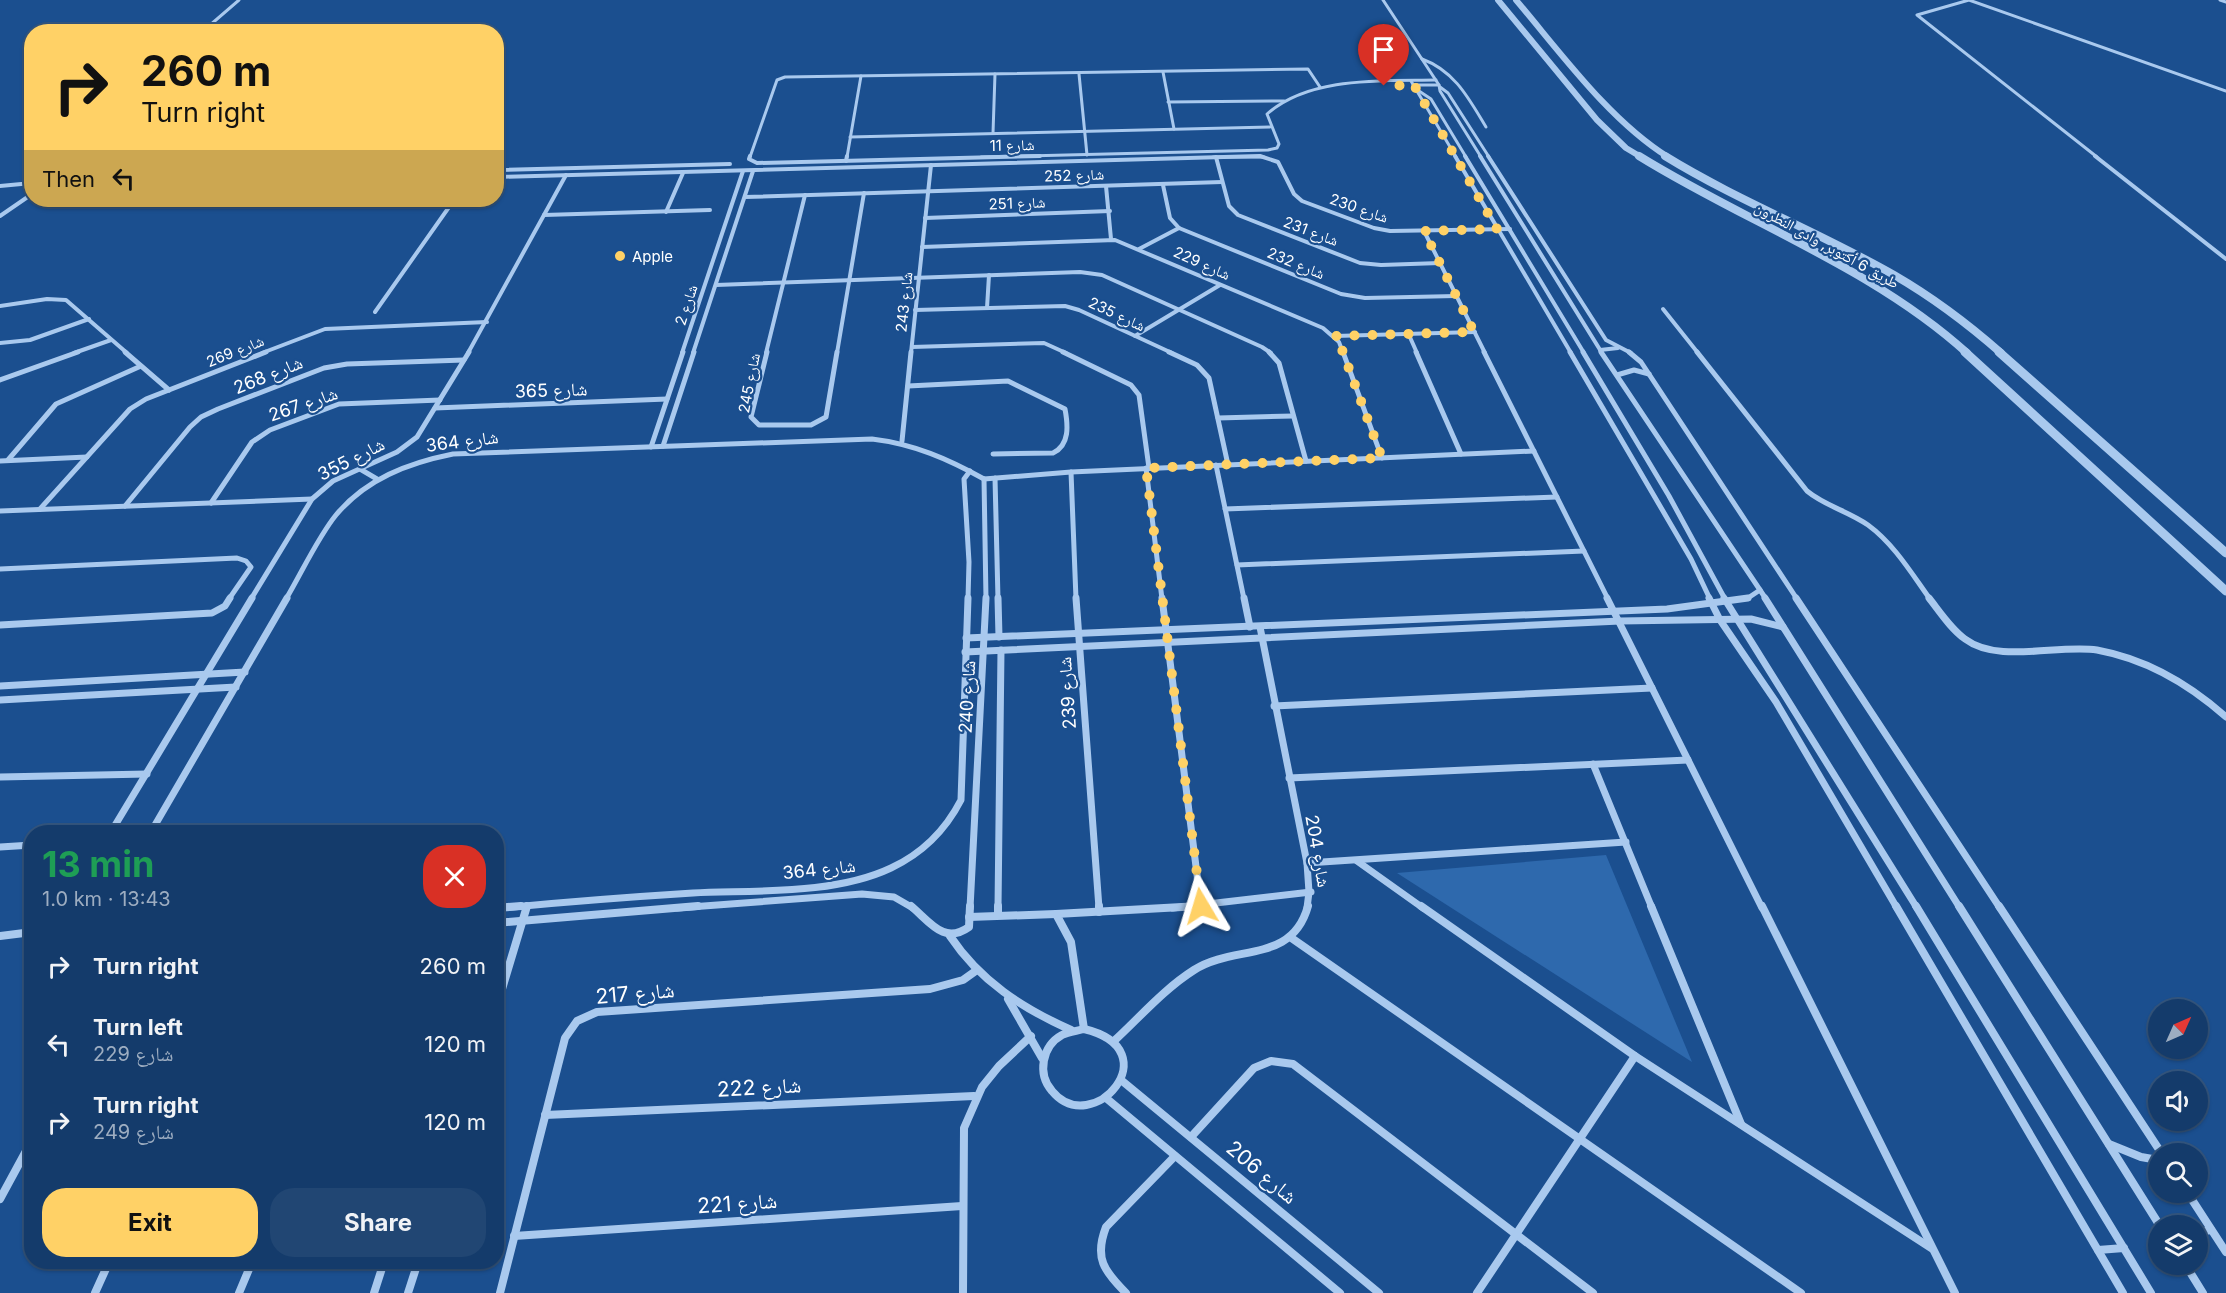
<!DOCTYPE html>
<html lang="en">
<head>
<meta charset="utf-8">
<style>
	:root { --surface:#143b6b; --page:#214673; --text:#f1f3f6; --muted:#9dadc1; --line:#33557e; --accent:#ffd166 }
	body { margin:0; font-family:Inter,"Noto Naskh Arabic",sans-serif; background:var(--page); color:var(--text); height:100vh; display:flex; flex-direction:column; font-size:22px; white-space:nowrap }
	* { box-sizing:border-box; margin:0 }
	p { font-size:20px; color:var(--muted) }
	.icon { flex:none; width:33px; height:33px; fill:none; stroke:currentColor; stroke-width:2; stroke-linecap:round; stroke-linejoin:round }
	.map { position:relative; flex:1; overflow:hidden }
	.side { position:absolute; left:24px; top:825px; width:480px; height:444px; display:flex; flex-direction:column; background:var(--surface); border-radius:24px; box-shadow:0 2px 4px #0004,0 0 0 2px var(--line) }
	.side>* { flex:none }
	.banner { position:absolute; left:24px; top:24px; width:480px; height:183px; border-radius:24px; box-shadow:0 2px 4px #0004,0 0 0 2px var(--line); background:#ffd166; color:#111; overflow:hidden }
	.needle { width:39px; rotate:45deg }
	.controls { position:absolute; left:2148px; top:999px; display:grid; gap:12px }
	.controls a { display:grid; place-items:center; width:60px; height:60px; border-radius:50%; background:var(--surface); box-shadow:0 2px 4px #0004,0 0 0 2px var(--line); font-size:30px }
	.pin { position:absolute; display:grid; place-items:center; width:51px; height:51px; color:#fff; margin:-62px -26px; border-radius:50% 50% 50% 0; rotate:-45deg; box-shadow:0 0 6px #0007 }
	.pin .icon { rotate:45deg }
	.me { position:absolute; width:66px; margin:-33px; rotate:353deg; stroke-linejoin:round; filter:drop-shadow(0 0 4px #0008) }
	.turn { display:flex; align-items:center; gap:21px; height:126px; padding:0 18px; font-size:27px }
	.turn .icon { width:78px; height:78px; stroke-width:2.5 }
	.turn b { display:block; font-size:42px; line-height:51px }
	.then { display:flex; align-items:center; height:57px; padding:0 18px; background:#0003; gap:12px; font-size:22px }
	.round { display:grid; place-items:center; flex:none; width:63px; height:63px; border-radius:24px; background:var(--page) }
	.overview { display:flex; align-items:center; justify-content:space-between; height:102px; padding:0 18px }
	h1 { font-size:36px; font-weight:700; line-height:45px; color:#1e9e55 }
	.primary-button { display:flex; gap:12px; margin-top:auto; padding:12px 18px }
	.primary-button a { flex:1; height:69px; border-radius:24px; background:var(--accent); color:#111; font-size:24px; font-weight:700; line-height:69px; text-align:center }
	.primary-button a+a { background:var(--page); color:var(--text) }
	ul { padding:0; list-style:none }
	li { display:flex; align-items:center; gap:18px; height:78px; padding:0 18px }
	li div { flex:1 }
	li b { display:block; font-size:22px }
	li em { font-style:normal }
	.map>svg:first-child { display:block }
</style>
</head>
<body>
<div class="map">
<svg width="2226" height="1293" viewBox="0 0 2226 1293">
	<rect width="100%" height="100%" fill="#1b4f8f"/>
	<polygon fill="#2e69ad" points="1606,855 1692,1062 1397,873"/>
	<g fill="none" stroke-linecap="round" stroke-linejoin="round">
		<g stroke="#a9c9ee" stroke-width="3">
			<polyline points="1383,0 1439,85 1440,91 1481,157"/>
			<polyline points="2220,0 2226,2"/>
			<polyline points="202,32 239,0"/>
			<path d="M1422 59C1455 71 1469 99 1486 127"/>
			<polyline points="1163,72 1174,129"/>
			<polyline points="1079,74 1087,155"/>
			<polyline points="1411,81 1456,157"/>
			<polyline points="1413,85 1439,85"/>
			<polyline points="1440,87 1448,93 1489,157"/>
			<polyline points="1419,91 1431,99 1466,157"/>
			<polyline points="1168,102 1284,101"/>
			<polyline points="993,133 995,74"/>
			<polyline points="850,137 1270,127"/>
			<polyline points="750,157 777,80 785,77 1308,69 1320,87"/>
			<polyline points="847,157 861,76"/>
			<path d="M981 157 1268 150 1277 148 1279 144 1267 114C1310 76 1382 81 1436 80"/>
			<polyline points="1213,157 1264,157"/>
			<polyline points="2097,157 1917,15 1969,0 2226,91"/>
		</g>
		<g stroke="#a9c9ee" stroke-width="4">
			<polyline points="750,156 749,159 757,163 1040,156"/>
			<polyline points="1455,156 1571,353"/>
			<polyline points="1465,156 1584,353"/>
			<polyline points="1480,156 1602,353"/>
			<polyline points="1488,156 1606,340 1631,353"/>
			<polyline points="2095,156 2226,259"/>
			<polyline points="1216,157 1229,206 1238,215 1360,263 1381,265 1440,263"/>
			<polyline points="846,161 847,156"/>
			<polyline points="496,170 730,164"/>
			<polyline points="496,177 1260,156 1278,162 1294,194 1302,201 1374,228 1390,231 1510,229"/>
			<polyline points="1163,185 1170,218 1179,228 1341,294 1365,298 1456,296"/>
			<polyline points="0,186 32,183"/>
			<polyline points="1106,186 1111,239"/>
			<polyline points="745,197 1222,182"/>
			<polyline points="666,212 683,173"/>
			<polyline points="544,215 710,210"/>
			<polyline points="0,216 32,194"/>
			<polyline points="925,218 1110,211"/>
			<polyline points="1424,231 1485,353"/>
			<polyline points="922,247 1115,240 1323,328 1339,342 1343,353"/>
			<polyline points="1139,249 1179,228"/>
			<polyline points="716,285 1080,272 1102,275 1262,347 1271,353"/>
			<polyline points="0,306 47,299 66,300 127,353"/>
			<polyline points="987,308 989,275"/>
			<polyline points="1663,309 1698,353"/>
			<polyline points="915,310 1065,306 1079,310 1172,353"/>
			<polyline points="375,312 454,200"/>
			<polyline points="1409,335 1417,353"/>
			<polyline points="1135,336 1220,285"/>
			<polyline points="1335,336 1475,332"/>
			<polyline points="0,343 30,340 89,319"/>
			<polyline points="912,347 1044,343 1066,353"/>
			<polyline points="1600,350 1618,348"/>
			<polyline points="74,353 111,340"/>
			<polyline points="262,353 325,329 487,322"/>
			<polyline points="468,353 566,175"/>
			<polyline points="682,353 743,171"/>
			<polyline points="693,353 753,171"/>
			<polyline points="766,353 805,195"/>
			<polyline points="837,353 864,193"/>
			<polyline points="911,353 931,165"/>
		</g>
		<g stroke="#a9c9ee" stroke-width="5">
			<polyline points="125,352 169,390"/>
			<polyline points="767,352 751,417 759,425 811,425 826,417 837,352"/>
			<polyline points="1063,352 1131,385 1139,395 1149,468"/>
			<polyline points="1169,352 1197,365 1209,378 1228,465"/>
			<polyline points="1269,352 1279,363 1306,461"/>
			<polyline points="1343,352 1382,458"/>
			<polyline points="1416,352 1461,454"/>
			<polyline points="1484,352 1608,599"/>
			<polyline points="1570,352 1691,559 1710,599"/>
			<polyline points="1583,352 1669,496 1725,599"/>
			<polyline points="1601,352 1766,599"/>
			<polyline points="1629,352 1641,362 1797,599"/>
			<path d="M1697 352 1807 491C1825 506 1848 511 1868 525 1894 544 1912 574 1930 599"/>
			<polyline points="1617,375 1634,370 1649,374"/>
			<polyline points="0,380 78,352"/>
			<path d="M908 386 1008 381 1065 409C1068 425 1070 445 1053 453L993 454"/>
			<polyline points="435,408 667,399"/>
			<polyline points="1218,418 1293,416"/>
			<polyline points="902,441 911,352"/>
			<polyline points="663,446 694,352"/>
			<polyline points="651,447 683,352"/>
			<polyline points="8,460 56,404 141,366"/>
			<polyline points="0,461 87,457"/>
			<polyline points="1216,465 1244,599"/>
			<polyline points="1146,468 1162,599"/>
			<polyline points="360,469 377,479"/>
			<polyline points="1071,472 1076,599"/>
			<polyline points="995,478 998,599"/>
			<polyline points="984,479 1071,472 1534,451"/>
			<polyline points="984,479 986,599"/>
			<polyline points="211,503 252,442 270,430 339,404 440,400"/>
			<polyline points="125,506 190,427 201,417 218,409 324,368 347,364 464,360"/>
			<polyline points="40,509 130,409 146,399 266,352"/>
			<polyline points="1225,509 1557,497"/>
			<polyline points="0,511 312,499"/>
			<polyline points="1237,565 1584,551"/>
			<polyline points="0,569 237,558 246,561 251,567 229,599"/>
			<polyline points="251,599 312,499 333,481 397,452 417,437 469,352"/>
			<path d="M286 599C301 574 318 537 336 515 366 479 408 463 453 454L872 439C914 444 948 459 984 479"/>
			<polyline points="968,599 969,562 964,479 970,471"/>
			<polyline points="1738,599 1748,598 1760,590"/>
		</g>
		<g stroke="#a9c9ee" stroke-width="7">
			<polyline points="998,598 999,637"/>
			<polyline points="1076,598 1099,908"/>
			<polyline points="1162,598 1201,906"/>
			<polyline points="1244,598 1250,627"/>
			<polyline points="1607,598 1762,908"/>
			<polyline points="1709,598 1720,620 1776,702 1897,908"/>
			<polyline points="1724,598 1917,908"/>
			<polyline points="1765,598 1960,908"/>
			<polyline points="1796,598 2000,908"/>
			<path d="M1929 598C1940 612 1951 629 1965 639 1998 664 2058 644 2097 650 2146 659 2189 684 2226 717"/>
			<polyline points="0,625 212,613 225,606 230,598"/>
			<polyline points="1260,627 1307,863 1309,892 1307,908"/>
			<polyline points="966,638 1667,609 1748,598"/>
			<polyline points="965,652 1620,621 1751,619 1783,627"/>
			<polyline points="0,686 245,672"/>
			<polyline points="0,700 236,687"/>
			<polyline points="1274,706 1652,688"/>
			<polyline points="1593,764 1652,908"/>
			<polyline points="0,777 147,774"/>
			<polyline points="1289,778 1688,760"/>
			<polyline points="111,832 252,598"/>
			<polyline points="151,832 287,598"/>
			<polyline points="0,847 32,845"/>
			<polyline points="1357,861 1423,908"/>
			<polyline points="1307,863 1626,842"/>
			<path d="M502 908C565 902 629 897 693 893 755 890 834 895 891 868 923 853 945 831 961 800L968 598"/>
			<polyline points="677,908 862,894 894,897 913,908"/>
			<polyline points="970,908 986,598"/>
			<polyline points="998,908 1001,650"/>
			<polyline points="1173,908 1311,892"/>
		</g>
		<g stroke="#a9c9ee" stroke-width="8">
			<path d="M911 906C930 922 944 945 969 927L970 906"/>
			<polyline points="1099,906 1099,912"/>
			<polyline points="1421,906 1635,1056 1931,1248"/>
			<polyline points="1651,906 1741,1124"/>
			<polyline points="1762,906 1955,1293"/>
			<polyline points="1896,906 2123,1293"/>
			<polyline points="1916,906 2151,1293"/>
			<polyline points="1959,906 2160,1226"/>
			<polyline points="1999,906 2162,1154"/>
			<polyline points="496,908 521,906"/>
			<polyline points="998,915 998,906"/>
			<polyline points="969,917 1056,914"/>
			<polyline points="496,923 698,906"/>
			<polyline points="0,936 32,932"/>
			<path d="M950 936C980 981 1022 1008 1071 1030"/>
			<polyline points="1290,937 1801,1293"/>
			<polyline points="1008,999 1042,1058"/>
			<polyline points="496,1009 527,906"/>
			<polyline points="1084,1029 1071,942 1056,914 1200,906"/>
			<path d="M1084 1029C1172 1050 1092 1140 1052 1091 1037 1074 1042 1046 1062 1035 1068 1032 1077 1031 1084 1029Z"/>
			<path d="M1114 1041C1140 1017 1164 989 1194 970 1235 944 1292 964 1308 906"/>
			<polyline points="1121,1080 1379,1293"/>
			<polyline points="1106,1098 1340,1293"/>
			<polyline points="545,1115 974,1096"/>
			<polyline points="1191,1137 1254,1068 1271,1061 1293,1064 1593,1293"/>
			<polyline points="2109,1144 2141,1157 2158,1160"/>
			<polyline points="2187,1192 2226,1252"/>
			<polyline points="0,1199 32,1140"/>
			<polyline points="2198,1232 2211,1230"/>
			<polyline points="514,1236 962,1206"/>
			<polyline points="2098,1250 2124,1248"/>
			<polyline points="2185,1264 2203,1293"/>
			<polyline points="95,1293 109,1262"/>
			<polyline points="239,1293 252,1262"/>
			<polyline points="374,1293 384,1262"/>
			<polyline points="408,1293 418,1262"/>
			<polyline points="500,1293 565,1038 577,1021 597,1012 930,989 963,980 977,970"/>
			<polyline points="963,1293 964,1128 982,1087 999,1066 1031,1036"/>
			<path d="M1126 1293C1104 1271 1094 1258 1106 1227L1175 1156"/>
			<polyline points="1477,1293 1635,1056"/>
		</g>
		<g stroke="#a9c9ee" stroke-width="6">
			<polyline points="1498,0 1597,120 1626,148 1641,157"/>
			<path d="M1516 0C1561 53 1609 120 1668 157"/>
		</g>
		<g stroke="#a9c9ee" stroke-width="8">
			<path d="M1639 156C1747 223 1872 267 1967 353"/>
			<path d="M1665 156C1738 201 1819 232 1894 275 1932 297 1968 324 2001 353"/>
		</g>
		<g stroke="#a9c9ee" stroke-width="9">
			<polyline points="1965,352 2226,591"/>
			<polyline points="1999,352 2226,553"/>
		</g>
	</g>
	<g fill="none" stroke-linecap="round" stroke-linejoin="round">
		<polyline stroke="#ffd166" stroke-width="10" stroke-dasharray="0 18" points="1201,906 1146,468 1382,458 1341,347 1335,336 1474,332 1424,231 1497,229 1414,85 1384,86"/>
	</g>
	<circle fill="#ffd166" stroke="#1b4f8f" stroke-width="2" cx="620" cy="256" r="6"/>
	<g text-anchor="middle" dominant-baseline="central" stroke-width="4.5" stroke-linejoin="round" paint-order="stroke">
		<g font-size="15" fill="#fff" stroke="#1b4f8f">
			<text transform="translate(1012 145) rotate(-1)">شارع 11</text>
			<text transform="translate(1074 175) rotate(-2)">شارع 252</text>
			<text transform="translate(1017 203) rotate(-2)">شارع 251</text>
			<text transform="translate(1359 208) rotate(19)">شارع 230</text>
			<text transform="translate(1311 231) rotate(21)">شارع 231</text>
			<text transform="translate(1827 245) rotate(29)">طريق 6 أكتوبر, وادى النطرون</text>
			<text transform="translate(1202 263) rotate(24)">شارع 229</text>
			<text transform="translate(1296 263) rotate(22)">شارع 232</text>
			<text transform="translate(904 302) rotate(-84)">شارع 243</text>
			<text transform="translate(686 305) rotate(-72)">شارع 2</text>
			<text transform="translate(1117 314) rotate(25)">شارع 235</text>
			<text transform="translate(235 351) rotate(-22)">شارع 269</text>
			<text transform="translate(749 383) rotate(-79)">شارع 245</text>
		</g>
		<g font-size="15" fill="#fff" stroke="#1b4f8f" text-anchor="start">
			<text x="632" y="256">Apple</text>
		</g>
		<g font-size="18" fill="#fff" stroke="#1b4f8f">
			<text transform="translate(268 375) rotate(-22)">شارع 268</text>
			<text transform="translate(551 390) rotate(-2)">شارع 365</text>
			<text transform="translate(303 404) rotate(-19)">شارع 267</text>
			<text transform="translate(462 441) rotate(-7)">شارع 364</text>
			<text transform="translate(351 459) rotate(-27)">شارع 355</text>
			<text transform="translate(1067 693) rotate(-94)">شارع 239</text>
			<text transform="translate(967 697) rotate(-87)">شارع 240</text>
			<text transform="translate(1318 851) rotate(80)">شارع 204</text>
			<text transform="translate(819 869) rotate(-6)">شارع 364</text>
		</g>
		<g font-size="21" fill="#fff" stroke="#1b4f8f">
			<text transform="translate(635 993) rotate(-5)">شارع 217</text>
			<text transform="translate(759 1087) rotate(-3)">شارع 222</text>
			<text transform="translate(1262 1172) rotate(40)">شارع 206</text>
			<text transform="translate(737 1203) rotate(-4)">شارع 221</text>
		</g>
	</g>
</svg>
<div class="controls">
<a><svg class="needle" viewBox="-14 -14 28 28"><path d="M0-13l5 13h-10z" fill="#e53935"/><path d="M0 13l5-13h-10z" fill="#9dadc1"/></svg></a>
<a><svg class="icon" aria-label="sound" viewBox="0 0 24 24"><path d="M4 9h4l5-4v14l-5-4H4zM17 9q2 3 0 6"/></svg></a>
<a><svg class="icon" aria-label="search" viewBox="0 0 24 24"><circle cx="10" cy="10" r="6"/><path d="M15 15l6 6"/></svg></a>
<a><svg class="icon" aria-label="layers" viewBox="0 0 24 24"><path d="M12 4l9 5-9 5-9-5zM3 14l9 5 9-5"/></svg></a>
</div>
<div class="pin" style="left:1384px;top:86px;background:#d93025"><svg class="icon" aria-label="arrive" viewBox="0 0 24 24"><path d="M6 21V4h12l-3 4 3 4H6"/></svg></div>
<svg class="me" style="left:1201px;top:906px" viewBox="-20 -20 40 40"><path d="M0-17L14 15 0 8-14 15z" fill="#ffd166" stroke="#fff" stroke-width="4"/></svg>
<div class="banner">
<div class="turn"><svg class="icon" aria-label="right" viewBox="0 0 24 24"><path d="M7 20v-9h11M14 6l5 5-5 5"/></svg><div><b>260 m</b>Turn right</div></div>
<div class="then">Then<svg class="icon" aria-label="left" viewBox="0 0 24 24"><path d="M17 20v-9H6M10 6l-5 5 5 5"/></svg></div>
</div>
<section class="side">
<div class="overview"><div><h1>13 min</h1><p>1.0 km · 13:43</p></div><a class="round" style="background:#d93025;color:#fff"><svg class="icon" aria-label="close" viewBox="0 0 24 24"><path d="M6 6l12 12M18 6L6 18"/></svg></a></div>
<ul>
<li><svg class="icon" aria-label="right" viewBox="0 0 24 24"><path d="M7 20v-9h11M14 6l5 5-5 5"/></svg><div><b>Turn right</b></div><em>260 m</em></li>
<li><svg class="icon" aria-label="left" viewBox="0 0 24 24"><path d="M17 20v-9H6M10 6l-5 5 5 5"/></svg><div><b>Turn left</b><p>شارع 229</p></div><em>120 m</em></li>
<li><svg class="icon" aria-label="right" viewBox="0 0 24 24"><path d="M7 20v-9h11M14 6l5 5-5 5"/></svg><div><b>Turn right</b><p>شارع 249</p></div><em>120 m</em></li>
</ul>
<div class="primary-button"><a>Exit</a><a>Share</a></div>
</section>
</div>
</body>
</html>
